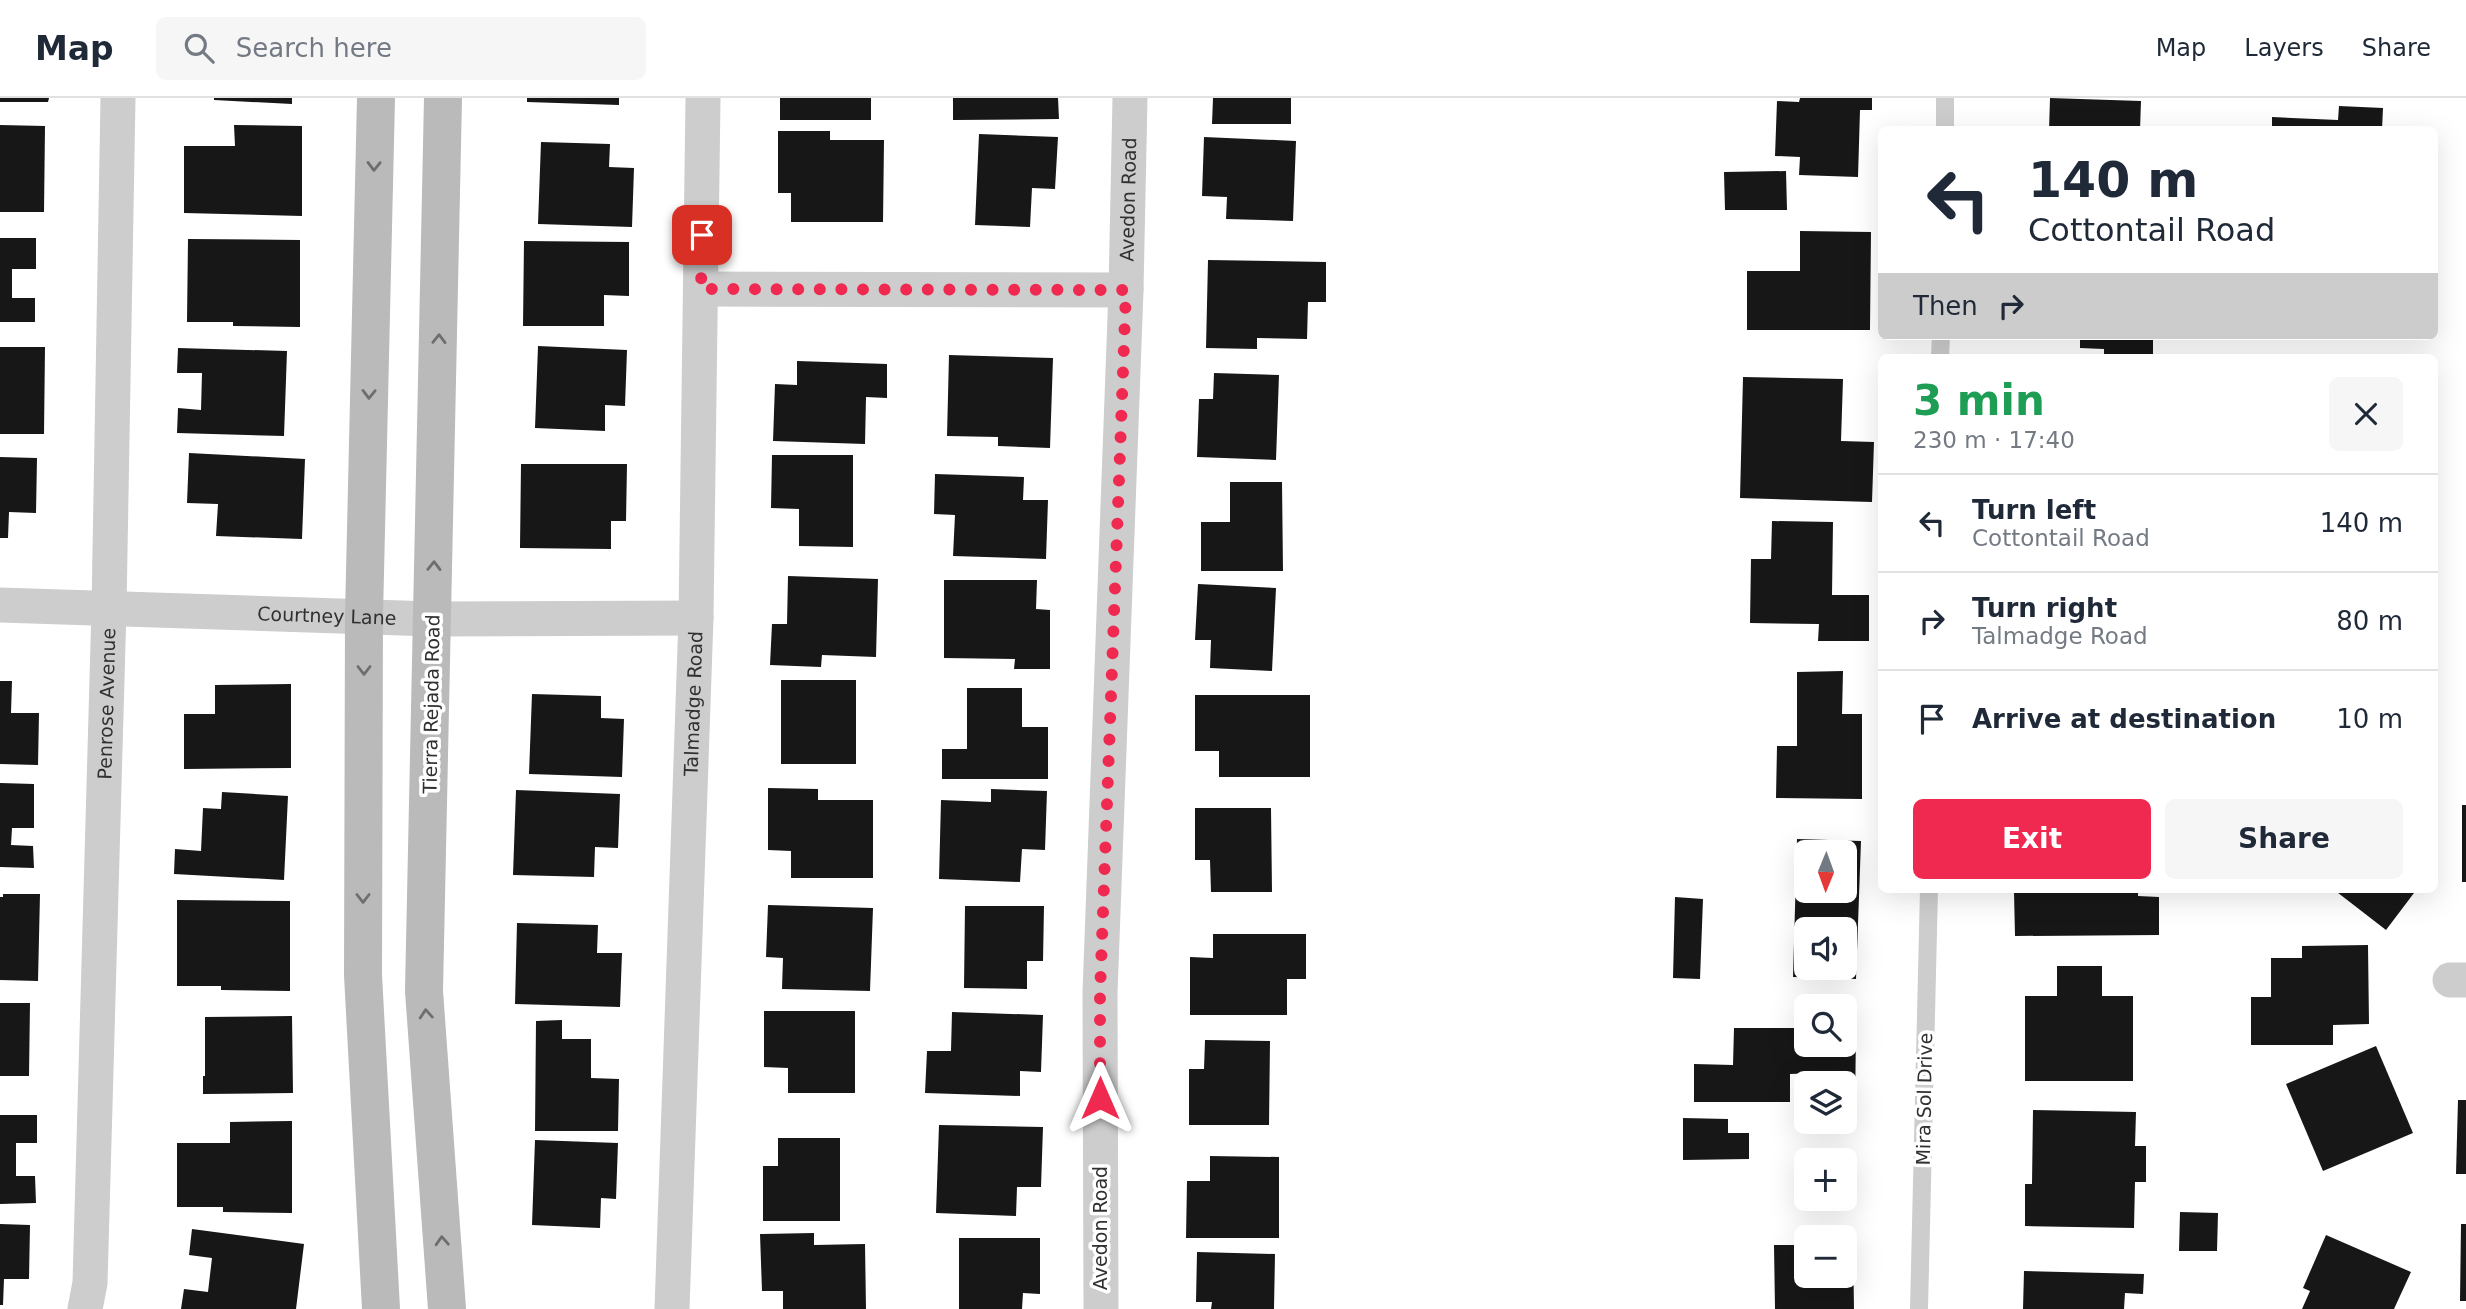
<!DOCTYPE html>
<html lang="en">
<head>
<meta charset="utf-8">
<style>
	:root { --surface:#fff; --page:#f6f6f7; --text:#1f2937; --muted:#747a83; --line:#e0e1e3; --accent:#f02951 }
	body { margin:0; font-family:"DejaVu Sans",sans-serif; background:var(--page); color:var(--text); height:100vh; display:flex; flex-direction:column; font-size:26px; white-space:nowrap }
	* { box-sizing:border-box; margin:0 }
	p { font-size:23px; color:var(--muted) }
	.icon { flex:none; width:38px; height:38px; fill:none; stroke:currentColor; stroke-width:2; stroke-linecap:round; stroke-linejoin:round }
	.map { position:relative; flex:1; overflow:hidden }
	.drawer { position:absolute; left:1878px; top:256px; width:560px; height:539px; display:flex; flex-direction:column; background:var(--surface); border-radius:10px; box-shadow:0 7px 28px #0002 }
	.drawer>* { flex:none }
	.hud { position:absolute; left:1878px; top:28px; width:560px; height:214px; border-radius:10px; box-shadow:0 7px 28px #0002; background:#fff; color:var(--text); overflow:hidden }
	.needle { width:46px; rotate:181deg }
	.fabs { position:absolute; left:1794px; top:742px; display:grid; gap:14px }
	.fabs a { display:grid; place-items:center; width:63px; height:63px; border-radius:10px; background:var(--surface); box-shadow:0 7px 28px #0002; font-size:35px }
	.pin { position:absolute; display:grid; place-items:center; width:60px; height:60px; color:#fff; margin:-30px; border-radius:14px; box-shadow:0 4px 10px #0006 }
	.me { position:absolute; width:77px; margin:-38px; rotate:0deg; stroke-linejoin:round; filter:drop-shadow(0 0 5px #0008) }
	.turn { display:flex; align-items:center; gap:24px; height:147px; padding:0 35px; font-size:32px }
	.turn .icon { width:91px; height:91px; stroke-width:2.5 }
	.turn b { display:block; font-size:49px; line-height:60px }
	.then { display:flex; align-items:center; height:66px; padding:0 35px; background:#0003; gap:14px; font-size:26px }
	.round { display:grid; place-items:center; flex:none; width:74px; height:74px; border-radius:10px; background:var(--page) }
	.summary { display:flex; align-items:center; justify-content:space-between; height:119px; padding:0 35px }
	h1 { font-size:42px; font-weight:700; line-height:52px; color:#1e9e55 }
	.cta { display:flex; gap:14px; margin-top:auto; padding:14px 35px }
	.cta a { flex:1; height:80px; border-radius:10px; background:var(--accent); color:#fff; font-size:28px; font-weight:700; line-height:80px; text-align:center }
	.cta a+a { background:var(--page); color:var(--text) }
	ul { padding:0; list-style:none }
	li { display:flex; align-items:center; gap:21px; height:98px; padding:0 35px; border-top:2px solid var(--line) }
	li div { flex:1 }
	li b { display:block; font-size:26px }
	li em { font-style:normal }
	header { display:flex; align-items:center; gap:42px; box-sizing:border-box; height:98px; padding:0 35px; background:var(--surface); border-bottom:2px solid var(--line) }
	header strong { font-size:33px }
	nav { display:flex; gap:38px; margin-inline-start:auto; font-size:24px }
	.search { width:490px; height:63px; background:var(--page); display:flex; align-items:center; gap:18px; box-sizing:border-box; padding:0 24px; border-radius:10px; color:var(--muted); font-size:26px }
	.map>svg:first-child { display:block }
</style>
</head>
<body>
<header>
<strong>Map</strong>
<div class="search"><svg class="icon" aria-label="search" viewBox="0 0 24 24"><circle cx="10" cy="10" r="6"/><path d="M15 15l6 6"/></svg>Search here</div>
<nav><a>Map</a><a>Layers</a><a>Share</a></nav>
</header>
<div class="map">
<svg width="2466" height="1211" viewBox="0 0 2466 1211">
	<rect width="100%" height="100%" fill="#fff"/>
	<g fill="#171717" fill-rule="evenodd">
		<polygon points="0,0 49,0 48,4 0,4"/>
		<polygon points="214,0 292,0 292,6 214,2"/>
		<polygon points="527,0 619,0 619,7 527,4"/>
		<rect x="780" y="0" width="91" height="22"/>
		<polygon points="953,0 1058,0 1059,21 953,22"/>
		<polygon points="1213,0 1291,0 1291,26 1212,26"/>
		<polygon points="1800,0 1872,0 1872,12 1860,12 1858,79 1799,77 1800,59 1775,58 1777,3 1799,4"/>
		<polygon points="2050,0 2141,3 2140,32 2049,32"/>
		<polygon points="2339,8 2383,10 2382,32 2272,32 2272,19 2338,22"/>
		<polygon points="0,27 45,28 44,114 0,114"/>
		<polygon points="234,27 302,28 302,118 184,115 184,48 235,48"/>
		<polygon points="778,33 830,33 830,42 884,42 883,124 791,124 791,95 778,95"/>
		<polygon points="979,36 1058,39 1055,91 1032,90 1030,129 975,127"/>
		<polygon points="1204,39 1296,43 1293,123 1226,121 1227,99 1202,98"/>
		<polygon points="541,44 610,46 609,69 634,70 632,129 538,126"/>
		<polygon points="1786,73 1787,112 1725,112 1724,74"/>
		<polygon points="1800,133 1871,134 1870,232 1747,232 1747,173 1800,173"/>
		<polygon points="0,140 36,140 36,171 12,171 12,200 35,200 35,224 0,224"/>
		<polygon points="188,141 300,142 300,229 233,228 233,224 187,224"/>
		<polygon points="524,143 629,144 629,198 604,197 604,228 523,228"/>
		<polygon points="1208,162 1326,164 1326,204 1308,204 1307,241 1257,240 1257,251 1206,250"/>
		<polygon points="2080,238 2153,238 2153,259 2104,259 2104,251 2080,250"/>
		<polygon points="538,248 627,252 625,308 605,307 605,333 535,330"/>
		<polygon points="0,249 45,249 44,336 0,336"/>
		<polygon points="178,250 287,253 284,338 177,335 178,310 201,312 202,275 177,275"/>
		<polygon points="949,257 1053,260 1050,350 998,348 998,339 947,338"/>
		<polygon points="797,263 887,266 887,300 866,299 865,346 773,343 775,286 797,287"/>
		<polygon points="1214,275 1279,277 1276,362 1197,359 1199,301 1213,301"/>
		<polygon points="1743,279 1843,281 1841,343 1874,344 1872,404 1740,400"/>
		<polygon points="189,355 305,361 302,441 216,438 218,406 187,405"/>
		<polygon points="772,357 853,357 853,449 799,448 799,411 771,410"/>
		<polygon points="0,359 37,360 36,415 9,414 8,440 0,440"/>
		<polygon points="521,366 627,366 626,423 611,423 611,451 520,450"/>
		<polygon points="935,376 1024,379 1023,402 1048,402 1046,461 953,458 955,417 934,416"/>
		<polygon points="1230,384 1282,384 1283,473 1201,473 1201,424 1230,424"/>
		<polygon points="1772,423 1833,424 1832,497 1869,497 1869,543 1818,543 1819,526 1750,525 1751,461 1771,461"/>
		<polygon points="788,478 878,481 876,559 822,557 821,569 770,567 772,526 787,526"/>
		<polygon points="944,482 1037,482 1036,511 1050,512 1050,571 1014,571 1015,561 944,560"/>
		<polygon points="1198,486 1276,490 1272,573 1210,570 1211,542 1195,542"/>
		<polygon points="1843,573 1842,616 1862,616 1862,701 1776,700 1777,648 1797,648 1797,574"/>
		<rect x="781" y="582" width="75" height="84"/>
		<polygon points="0,583 12,583 11,615 39,615 38,667 0,666"/>
		<polygon points="291,586 291,670 184,671 184,616 215,616 215,587"/>
		<polygon points="967,590 1022,590 1022,629 1048,629 1048,681 942,681 942,651 967,651"/>
		<polygon points="532,596 601,598 601,620 624,621 622,679 529,676"/>
		<polygon points="1195,597 1310,597 1310,679 1219,679 1219,653 1195,653"/>
		<polygon points="0,685 34,686 34,730 12,730 11,747 33,748 34,770 0,769"/>
		<polygon points="768,690 818,691 818,702 873,702 873,780 791,780 791,753 768,752"/>
		<polygon points="991,691 1047,693 1045,752 1022,751 1020,784 939,781 941,702 991,704"/>
		<polygon points="516,692 620,696 618,750 595,749 594,779 513,777"/>
		<polygon points="222,694 288,698 284,782 174,776 175,751 201,753 203,710 221,711"/>
		<rect x="2462" y="707" width="4" height="77"/>
		<polygon points="1195,710 1271,710 1272,794 1211,794 1210,762 1195,762"/>
		<path d="M1797 741 1861 743 1856 881 1793 879ZM1806 754H1844V793H1806ZM1806 831H1844V870H1806Z"/>
		<polygon points="2073,791 2138,791 2138,798 2159,799 2159,837 2015,838 2014,794 2073,793"/>
		<polygon points="2333,791 2417,791 2386,832"/>
		<polygon points="3,796 40,796 38,883 0,882 0,799 3,799"/>
		<polygon points="1675,799 1703,801 1700,881 1673,880"/>
		<polygon points="177,802 290,803 290,893 221,892 221,888 177,888"/>
		<polygon points="768,807 873,810 870,893 782,891 783,860 766,859"/>
		<polygon points="965,808 1044,808 1043,863 1027,863 1027,891 964,890"/>
		<polygon points="517,825 598,827 597,855 622,855 620,909 515,906"/>
		<polygon points="1213,836 1306,836 1306,881 1287,881 1287,917 1190,917 1190,859 1213,860"/>
		<polygon points="2368,847 2369,926 2333,927 2333,947 2251,947 2251,899 2271,899 2271,860 2302,860 2302,848"/>
		<polygon points="2057,868 2102,868 2102,898 2133,898 2133,983 2025,983 2025,898 2057,898"/>
		<polygon points="0,905 30,905 29,978 0,978"/>
		<polygon points="764,913 855,913 855,995 788,995 788,970 764,969"/>
		<polygon points="952,914 1043,917 1041,974 1020,973 1020,998 925,995 927,953 951,953"/>
		<polygon points="292,918 293,995 203,996 203,978 205,978 205,919"/>
		<polygon points="562,922 562,941 591,941 591,980 619,981 618,1033 535,1033 536,923"/>
		<polygon points="1734,930 1806,930 1806,947 1844,947 1844,931 1856,931 1855,1013 1844,1013 1844,985 1817,985 1817,975 1790,976 1790,1004 1694,1004 1694,966 1733,967"/>
		<polygon points="1205,942 1270,943 1269,1027 1189,1027 1189,971 1204,971"/>
		<polygon points="2376,948 2413,1035 2323,1073 2286,986"/>
		<polygon points="2458,1002 2466,1002 2466,1076 2456,1076"/>
		<polygon points="2033,1012 2136,1014 2135,1048 2146,1048 2146,1084 2135,1084 2134,1130 2025,1128 2025,1086 2032,1086"/>
		<polygon points="0,1017 37,1017 37,1045 16,1045 16,1078 35,1078 36,1105 0,1106"/>
		<polygon points="1683,1020 1728,1021 1728,1035 1749,1035 1749,1061 1683,1062"/>
		<polygon points="292,1023 292,1115 223,1114 223,1109 177,1109 177,1045 230,1045 230,1024"/>
		<polygon points="939,1027 1043,1029 1041,1089 1017,1089 1016,1118 936,1115"/>
		<polygon points="778,1040 840,1040 840,1123 763,1123 763,1068 778,1068"/>
		<polygon points="535,1042 618,1045 616,1101 601,1100 600,1130 532,1127"/>
		<polygon points="1210,1058 1279,1059 1279,1140 1186,1140 1187,1083 1210,1083"/>
		<polygon points="2180,1114 2218,1115 2217,1153 2179,1153"/>
		<polygon points="0,1126 30,1127 29,1181 4,1181 3,1207 0,1207"/>
		<polygon points="2461,1126 2466,1126 2466,1203 2460,1203"/>
		<polygon points="192,1131 304,1146 296,1211 181,1211 184,1191 208,1194 212,1160 189,1157"/>
		<polygon points="814,1135 814,1147 865,1146 866,1211 783,1211 783,1193 762,1193 760,1136"/>
		<polygon points="2326,1137 2411,1174 2394,1211 2302,1211 2310,1193 2303,1190"/>
		<polygon points="959,1140 1040,1140 1040,1196 1023,1195 1022,1211 959,1211"/>
		<polygon points="1844,1146 1853,1146 1854,1211 1775,1211 1774,1147 1806,1147 1806,1178 1844,1178"/>
		<polygon points="1197,1154 1275,1156 1274,1211 1211,1211 1212,1204 1196,1204"/>
		<polygon points="2024,1173 2144,1176 2143,1196 2125,1195 2124,1211 2023,1211"/>
	</g>
	<g fill="none" stroke-linecap="round" stroke-linejoin="round">
		<g stroke="#cdcdcd" stroke-width="18">
			<polyline points="1945,32 1945,0"/>
			<polyline points="1940,259 1941,238"/>
			<polyline points="1919,1211 1929,791"/>
		</g>
		<g stroke="#cdcdcd" stroke-width="35">
			<polyline points="701,191 1126,192"/>
			<path id="s1" d="M0 507 433 521 696 520"/>
			<polyline points="2450,882 2466,882"/>
			<path id="s2" d="M85 1211 90 1185 109 510 118 0"/>
			<path id="s3" d="M672 1211 696 520 703 0"/>
			<path id="s4" d="M1101 1211 1100 895 1126 192 1130 0"/>
		</g>
		<g stroke="#bababa" stroke-width="38">
			<polyline points="376,0 364,518 363,877 381,1211"/>
			<polyline points="443,0 424,893 447,1211"/>
		</g>
	</g>
	<defs><path id="oneway-chevron" d="M-2-3.5L2.5 0L-2 3.5" fill="none" stroke-width="1.6" stroke-linecap="round" stroke-linejoin="round" transform="scale(1.75)"/></defs>
	<g stroke="#6e6e6e">
		<use href="#oneway-chevron" transform="translate(374 68) rotate(91)"/>
		<use href="#oneway-chevron" transform="translate(439 241) rotate(-89)"/>
		<use href="#oneway-chevron" transform="translate(369 296) rotate(91)"/>
		<use href="#oneway-chevron" transform="translate(434 468) rotate(-89)"/>
		<use href="#oneway-chevron" transform="translate(364 572) rotate(90)"/>
		<use href="#oneway-chevron" transform="translate(363 800) rotate(90)"/>
		<use href="#oneway-chevron" transform="translate(426 916) rotate(-94)"/>
		<use href="#oneway-chevron" transform="translate(442 1143) rotate(-93)"/>
	</g>
	<g fill="none" stroke-linecap="round" stroke-linejoin="round">
		<polyline stroke="#f02951" stroke-width="12" stroke-dasharray="0 21.6" points="702,137 701,191 1126,192 1100,895 1100,1000"/>
	</g>
	<g text-anchor="middle" dominant-baseline="central" stroke-width="7" stroke-linejoin="round" paint-order="stroke">
		<g font-size="19" fill="#303030" stroke="#fff">
			<text stroke="none"><textPath href="#s4" startOffset="1110">Avedon Road</textPath></text>
			<text stroke="none"><textPath href="#s1" startOffset="327">Courtney Lane</textPath></text>
			<text stroke="none"><textPath href="#s2" startOffset="606">Penrose Avenue</textPath></text>
			<text transform="translate(431 606) rotate(-89)">Tierra Rejada Road</text>
			<text stroke="none"><textPath href="#s3" startOffset="606">Talmadge Road</textPath></text>
			<text transform="translate(1924 1001) rotate(-89)">Mira Sol Drive</text>
			<text transform="translate(1100 1130) rotate(-90)">Avedon Road</text>
		</g>
	</g>
</svg>
<div class="fabs">
<a><svg class="needle" viewBox="-14 -14 28 28"><path d="M0-13l5 13h-10z" fill="#e53935"/><path d="M0 13l5-13h-10z" fill="#747a83"/></svg></a>
<a><svg class="icon" aria-label="sound" viewBox="0 0 24 24"><path d="M4 9h4l5-4v14l-5-4H4zM17 9q2 3 0 6"/></svg></a>
<a><svg class="icon" aria-label="search" viewBox="0 0 24 24"><circle cx="10" cy="10" r="6"/><path d="M15 15l6 6"/></svg></a>
<a><svg class="icon" aria-label="layers" viewBox="0 0 24 24"><path d="M12 4l9 5-9 5-9-5zM3 14l9 5 9-5"/></svg></a>
<a>+</a>
<a>−</a>
</div>
<div class="pin" style="left:702px;top:137px;background:#d93025"><svg class="icon" aria-label="arrive" viewBox="0 0 24 24"><path d="M6 21V4h12l-3 4 3 4H6"/></svg></div>
<svg class="me" style="left:1100px;top:1000px" viewBox="-20 -20 40 40"><path d="M0-17L14 15 0 8-14 15z" fill="#f02951" stroke="#fff" stroke-width="4"/></svg>
<div class="hud">
<div class="turn"><svg class="icon" aria-label="left" viewBox="0 0 24 24"><path d="M17 20v-9H6M10 6l-5 5 5 5"/></svg><div><b>140 m</b>Cottontail Road</div></div>
<div class="then">Then<svg class="icon" aria-label="right" viewBox="0 0 24 24"><path d="M7 20v-9h11M14 6l5 5-5 5"/></svg></div>
</div>
<section class="drawer">
<div class="summary"><div><h1>3 min</h1><p>230 m · 17:40</p></div><a class="round"><svg class="icon" aria-label="close" viewBox="0 0 24 24"><path d="M6 6l12 12M18 6L6 18"/></svg></a></div>
<ul>
<li><svg class="icon" aria-label="left" viewBox="0 0 24 24"><path d="M17 20v-9H6M10 6l-5 5 5 5"/></svg><div><b>Turn left</b><p>Cottontail Road</p></div><em>140 m</em></li>
<li><svg class="icon" aria-label="right" viewBox="0 0 24 24"><path d="M7 20v-9h11M14 6l5 5-5 5"/></svg><div><b>Turn right</b><p>Talmadge Road</p></div><em>80 m</em></li>
<li><svg class="icon" aria-label="arrive" viewBox="0 0 24 24"><path d="M6 21V4h12l-3 4 3 4H6"/></svg><div><b>Arrive at destination</b></div><em>10 m</em></li>
</ul>
<div class="cta"><a>Exit</a><a>Share</a></div>
</section>
</div>
</body>
</html>
